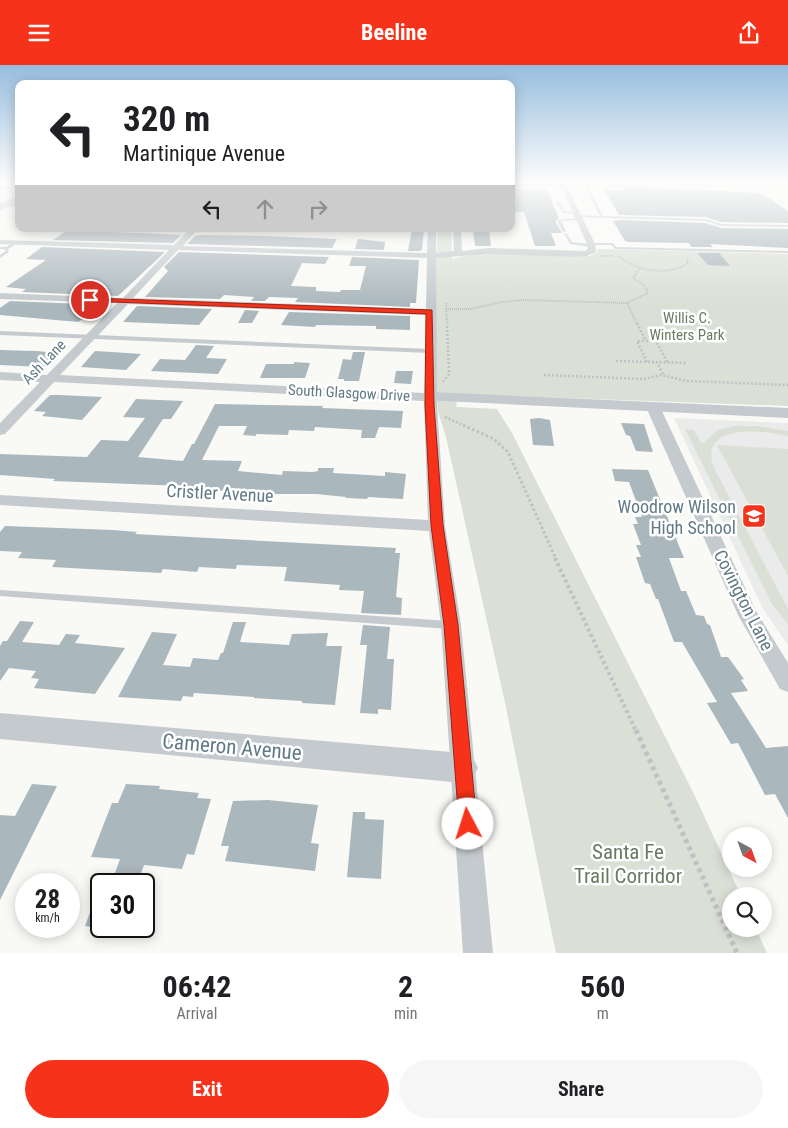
<!DOCTYPE html>
<html lang="en">
<head>
<meta charset="utf-8">
<style>
	:root { --surface:#fff; --page:#f6f6f6; --text:#202124; --muted:#757577; --accent:#f6331a }
	body { margin:0; font-family:"Roboto Condensed",sans-serif; background:var(--page); color:var(--text); height:100vh; display:flex; flex-direction:column; font-size:19px; white-space:nowrap }
	* { box-sizing:border-box; margin:0 }
	p { font-size:16px; color:var(--muted) }
	.icon { flex:none; width:28px; height:28px; fill:none; stroke:currentColor; stroke-width:2; stroke-linecap:round; stroke-linejoin:round }
	.map { position:relative; height:888px; overflow:hidden }
	.details { display:flex; flex-direction:column; background:var(--surface); flex:1 }
	.details>* { flex:none }
	.hud { position:absolute; left:15px; top:15px; width:500px; height:152px; border-radius:10px; box-shadow:0 2px 12px #0003; background:#fff; color:var(--text); overflow:hidden }
	.needle { width:32px; rotate:139deg }
	.fabs { position:absolute; left:722px; top:762px; display:grid; gap:10px }
	.fabs a { display:grid; place-items:center; width:50px; height:50px; border-radius:50%; background:var(--surface); box-shadow:0 2px 12px #0003; font-size:25px }
	.speed { position:absolute; left:15px; top:808px; display:flex; gap:10px; font-size:25px; font-weight:700; text-align:center }
	.speed>* { display:grid; place-content:center; width:65px; height:65px; border-radius:50%; background:var(--surface); box-shadow:0 2px 12px #0003; line-height:1 }
	.speed small { font-size:12px; font-weight:400 }
	.speed .limit { border:2px solid #111; border-radius:8px; background:#fff; color:#111 }
	.pin { position:absolute; display:grid; place-items:center; width:42px; height:42px; color:#fff; margin:-21px; border:2px solid #fff; border-radius:50%; box-shadow:0 1px 5px #0007 }
	.me { position:absolute; width:55px; margin:-28px; rotate:355deg; stroke-linejoin:round; filter:drop-shadow(0 0 4px #0008) }
	.turn { display:flex; align-items:center; gap:18px; height:105px; padding:0 25px; font-size:22px }
	.turn .icon { width:65px; height:65px; stroke-width:2.5 }
	.turn b { display:block; font-size:35px; line-height:42px }
	.lanes { display:flex; align-items:center; height:48px; padding:0 25px; background:#0003; justify-content:center; gap:25px; direction:ltr }
	.lanes .off { opacity:.35 }
	.eta { display:flex; justify-content:space-evenly; align-items:center; height:85px; text-align:center }
	.eta b { font-size:30px; font-weight:700; line-height:35px }
	.primary-button { display:flex; gap:10px; margin-top:auto; padding:10px 25px }
	.primary-button a { flex:1; height:58px; border-radius:30px; background:var(--accent); color:#fff; font-size:20px; font-weight:700; line-height:58px; text-align:center }
	.primary-button a+a { background:var(--page); color:var(--text) }
	header { display:flex; justify-content:space-between; align-items:center; height:65px; padding:0 25px; background:var(--accent); color:#fff; font-size:22px; font-weight:700 }
	.map>svg:first-child { display:block }
</style>
</head>
<body>
<header><svg class="icon" aria-label="menu" viewBox="0 0 24 24"><path d="M4 6h16M4 12h16M4 18h16"/></svg>Beeline<svg class="icon" aria-label="share" viewBox="0 0 24 24"><path d="M12 15V3M7 8l5-5 5 5M5 13v7h14v-7"/></svg></header>
<div class="map">
<svg width="788" height="888" viewBox="0 0 788 888">
	<rect width="100%" height="100%" fill="#f9f9f6"/>
	<polygon fill="#eaebea" points="674,353 788,358 788,580 763,544"/>
	<g fill="#dae0d5">
		<path d="M438 164H451L452 194C496 181 544 194 590 191L597 187 598 184 788 189V341L458 329 456 342 497 344 512 368 694 729 741 831H731V864H756L767 888H556L505 638 446 372 438 347 436 323V197Z"/>
		<path d="M736 361H758L788 366V371C763 365 697 358 714 403L788 544V559L772 539 685 364 694 365 702 379 718 365Z"/>
		<polygon points="717,380 788,384 788,511"/>
	</g>
	<g fill="#aab7bc">
		<polygon points="621,121 761,128 788,146 788,158 722,157 705,152 619,150 604,125 623,125"/>
		<polygon points="511,124 547,125 559,153 555,156 562,168 551,168 556,181 535,181 524,147 511,146"/>
		<polygon points="622,155 705,158 722,163 788,164 788,183 710,179 713,182 692,182 689,178 629,177 625,176 613,156"/>
		<polygon points="412,164 424,164 422,185 419,186 408,186"/>
		<polygon points="473,165 489,165 491,181 475,181"/>
		<polygon points="66,166 143,168 181,170 173,178 53,175"/>
		<polygon points="200,170 266,171 337,174 332,183 187,179 195,171"/>
		<polygon points="358,174 385,177 384,185 355,184"/>
		<polygon points="42,182 165,187 118,231 22,227 26,224 6,222 46,195 26,194"/>
		<polygon points="179,187 329,192 325,199 302,198 291,221 316,222 316,226 340,227 341,225 360,225 366,201 349,201 352,192 419,195 416,238 410,238 410,242 295,237 298,233 269,232 265,236 251,236 254,232 224,230 220,234 145,232 168,206 164,202"/>
		<polygon points="697,188 719,188 730,201 708,200"/>
		<polygon points="10,236 109,240 92,255 81,255 78,257 0,250 0,243"/>
		<polygon points="137,241 212,244 199,260 123,257"/>
		<polygon points="245,245 259,246 252,258 238,258"/>
		<polygon points="289,247 410,251 410,265 376,264 376,261 316,260 315,262 281,260"/>
		<polygon points="196,280 214,281 206,293 227,294 218,309 151,306 160,294 185,295"/>
		<polygon points="0,285 36,286 59,288 44,302 0,300"/>
		<polygon points="95,286 112,287 141,289 126,305 81,302"/>
		<polygon points="353,287 365,287 359,316 344,316 344,314 338,314 343,294 351,295"/>
		<polygon points="294,297 310,298 305,313 260,313 266,299 294,299"/>
		<polygon points="396,306 413,306 411,319 394,318"/>
		<polygon points="50,330 59,330 102,332 82,355 42,351 46,347 34,346"/>
		<polygon points="136,334 183,336 171,354 163,354 138,392 183,396 192,379 194,379 215,339 323,341 322,343 403,346 401,363 379,362 375,373 361,373 362,365 315,362 314,366 289,365 288,370 256,369 256,371 243,370 247,361 219,361 202,395 242,396 238,406 282,410 283,406 313,407 318,406 318,403 334,403 333,408 385,411 385,407 406,409 403,434 368,432 367,434 346,433 346,432 316,429 270,429 231,423 230,426 200,425 201,423 183,422 184,421 53,416 55,414 0,410 0,389 87,392 101,375 128,376 145,353 123,352"/>
		<polygon points="539,353 550,355 554,381 533,380 530,354"/>
		<polygon points="621,358 644,359 653,387 636,386 630,371 626,370"/>
		<polygon points="612,404 648,405 684,493 669,493 681,526 686,526 696,550 704,551 707,559 710,560 721,592 728,592 744,614 741,615 748,626 731,628 766,683 788,681 788,753 775,729 765,730 738,678 731,679 707,638 717,637 682,577 674,577 658,534 656,534 650,519 645,518 636,492 641,492 636,480 641,480 633,459 638,459 635,452 642,452 629,417 615,416"/>
		<polygon points="5,461 113,465 137,467 135,469 396,483 395,488 400,488 396,532 402,533 401,550 361,548 364,526 339,525 340,520 284,516 287,502 237,500 236,504 199,502 197,507 163,504 161,508 52,502 56,495 18,493 22,487 0,486 0,467"/>
		<polygon points="20,556 34,557 22,577 59,580 66,569 80,570 75,578 125,583 95,629 34,623 39,614 31,613 36,606 9,603 0,616 0,581 3,576 7,576"/>
		<polygon points="233,557 246,557 240,577 289,580 292,569 328,568 326,581 342,581 335,640 302,638 302,636 254,633 254,632 194,628 193,632 183,631 181,636 118,632 152,567 177,569 163,600 190,602 193,593 218,595 221,588 223,588"/>
		<polygon points="363,560 390,562 387,594 394,594 391,645 378,644 378,649 360,648 367,580 360,580"/>
		<polygon points="32,719 57,721 0,835 0,750 15,751"/>
		<polygon points="126,719 160,721 159,724 199,728 197,733 211,734 194,790 187,789 182,804 144,800 137,819 111,819 120,794 91,792 112,738 118,738"/>
		<polygon points="268,735 318,740 311,778 319,779 315,806 225,796 229,781 221,781 233,736"/>
		<polygon points="353,747 365,747 365,754 384,755 381,814 347,812"/>
		<polygon points="91,845 101,846 101,863 85,861"/>
	</g>
	<g fill="none" stroke-linecap="round" stroke-linejoin="round">
		<g stroke="#bec2c4" stroke-width="2" stroke-dasharray="1 1" stroke-linecap="butt">
			<path d="M618 190C635 206 668 212 688 198L687 193"/>
			<polyline points="601,191 615,191"/>
			<polyline points="446,238 447,259"/>
			<polyline points="627,238 637,259"/>
			<polyline points="446,244 470,244 502,237 523,235 627,238 648,228 645,221 633,213 640,203"/>
		</g>
		<g stroke="#bec2c4" stroke-width="2.5" stroke-dasharray="2 2" stroke-linecap="butt">
			<polyline points="637,258 646,276"/>
			<polyline points="616,296 657,297"/>
			<polyline points="647,297 637,276 656,276 668,298"/>
			<polyline points="663,309 657,297 687,298"/>
			<polyline points="544,310 644,314 661,310 687,316 788,320"/>
			<polyline points="443,317 449,309 447,258"/>
			<polyline points="445,352 467,362"/>
		</g>
		<polyline stroke="#bec2c4" stroke-width="3" stroke-dasharray="2.5 2.5" stroke-linecap="butt" points="463,360 494,374 508,387 556,494"/>
		<polyline stroke="#bec2c4" stroke-width="4" stroke-dasharray="3 3" stroke-linecap="butt" points="555,493 636,666"/>
		<polyline stroke="#bec2c4" stroke-width="5" stroke-dasharray="4 4" stroke-linecap="butt" points="636,665 737,888"/>
		<g fill="#c4cacd" fill-rule="evenodd">
			<polygon points="583,117 586,117 603,151 705,154 722,159 788,160 788,162 722,161 705,156 578,152 577,150 600,151"/>
			<path d="M725 117 747 121 788 118C768 123 744 128 725 117Z"/>
			<polygon points="565,119 564,121 511,122 511,120"/>
			<rect x="0" y="122" width="19" height="2"/>
			<polygon points="558,136 565,146 578,148 576,149 563,148 556,137"/>
			<polygon points="579,153 578,155 561,156 566,166 564,167 562,166 557,155"/>
			<polygon points="564,168 566,168 572,177 589,179 591,178 613,178 616,182 788,186 788,188 615,184 612,180 593,180 594,181 592,182 570,179"/>
			<polygon points="15,177 16,179 8,184 9,187 0,193 0,190 6,186 4,184 0,184 0,182 6,182"/>
			<polygon points="0,266 430,284 433,286 430,288 0,270"/>
			<polygon points="0,525 449,556 452,557 454,560 452,563 449,564 0,531"/>
		</g>
		<g fill="#c4cacd" fill-rule="evenodd">
			<path d="M559 117H565L595 179 596 187 587 191 575 192 489 189 436 193 437 340 445 461 461 560 493 888H463L441 560 429 466 0 440V430L428 455 424 336 54 317 5 369 0 370V358L40 317 0 315V307L47 310 117 238 0 234V228L123 233 169 185 0 179V175L174 180 190 164H198L183 181 425 188H427L428 164H436V188L454 186 453 164H461L462 186 489 183 585 186 588 184 587 179ZM178 185 427 193 426 244 133 233ZM128 239 426 250 424 328 60 310Z"/>
			<polygon points="620,117 706,117 708,119 705,121 623,119"/>
			<rect x="0" y="137" width="19" height="4"/>
			<polygon points="653,338 660,342 756,546 788,598 788,627 780,624 738,550 646,342"/>
		</g>
		<g fill="#c4cacd" fill-rule="evenodd">
			<polygon points="19,130 19,136 0,146 0,139"/>
			<polygon points="430,327 788,343 788,353 424,335 422,332 424,329"/>
			<polygon points="0,648 463,688 473,693 478,703 473,713 463,718 0,674"/>
		</g>
	</g>
	<linearGradient id="sky" x2="0" y2="1"><stop stop-color="#96bdde"/><stop offset="0.48" stop-color="#fcfcfb"/><stop offset="1" stop-color="#fcfcfb" stop-opacity="0"/></linearGradient>
	<rect width="788" height="242" fill="url(#sky)"/>
	<polygon fill="#f6331a" stroke="#a02111" points="90,233 432,245 434,340 443,460 458,560 477,759 474,765 468,768 461,765 459,759 444,560 431,460 425,340 426,249 87,236 87,233"/>
	<defs>
		<symbol id="school-square" viewBox="-11 -11 22 22"><rect x="-9" y="-9" width="18" height="18" rx="4" fill="#f6331a" stroke="#fff"/><path d="M0-5L7-2L0 1L-7-2ZM-4 1L0 2.5L4 1V4Q0 6-4 4Z" fill="#fff"/></symbol>
	</defs>
	<g fill-rule="evenodd">
		<use href="#school-square" x="740" y="437" width="28" height="28"/>
	</g>
	<g text-anchor="middle" dominant-baseline="central" stroke-width="5" stroke-linejoin="round" paint-order="stroke">
		<g font-size="15" fill="#697b61" stroke="#fff">
			<text x="687" y="253">Willis C.<tspan x="687" dy="17">Winters Park</tspan></text>
		</g>
		<g font-size="15" fill="#617a85" stroke="#fff">
			<text transform="translate(44 297) rotate(-46)">Ash Lane</text>
			<text transform="translate(349 328) rotate(3)">South Glasgow Drive</text>
		</g>
		<g font-size="18" fill="#617a85" stroke="#fff">
			<text transform="translate(220 428) rotate(3)">Cristler Avenue</text>
			<text transform="translate(744 535) rotate(63)">Covington Lane</text>
		</g>
		<g font-size="18" fill="#617a85" stroke="#fff" text-anchor="end">
			<text x="736" y="441">Woodrow Wilson<tspan x="736" dy="21">High School</tspan></text>
		</g>
		<g font-size="21" fill="#617a85" stroke="#fff">
			<text transform="translate(232 682) rotate(5)">Cameron Avenue</text>
		</g>
		<g font-size="21" fill="#697b61" stroke="#fff">
			<text x="628" y="787">Santa Fe<tspan x="628" dy="24">Trail Corridor</tspan></text>
		</g>
	</g>
</svg>
<div class="fabs">
<a><svg class="needle" viewBox="-14 -14 28 28"><path d="M0-13l5 13h-10z" fill="#e53935"/><path d="M0 13l5-13h-10z" fill="#757577"/></svg></a>
<a><svg class="icon" aria-label="search" viewBox="0 0 24 24"><circle cx="10" cy="10" r="6"/><path d="M15 15l6 6"/></svg></a>
</div>
<div class="speed"><div>28<small>km/h</small></div><div class="limit">30</div></div>
<div class="pin" style="left:90px;top:235px;background:#d93025"><svg class="icon" aria-label="arrive" viewBox="0 0 24 24"><path d="M6 21V4h12l-3 4 3 4H6"/></svg></div>
<svg class="me" style="left:468px;top:759px" viewBox="-20 -20 40 40"><circle r="19" fill="#fff"/><path d="M0-13L10 11 0 6-10 11z" fill="#f6331a"/></svg>
<div class="hud">
<div class="turn"><svg class="icon" aria-label="left" viewBox="0 0 24 24"><path d="M17 20v-9H6M10 6l-5 5 5 5"/></svg><div><b>320 m</b>Martinique Avenue</div></div>
<div class="lanes"><svg class="icon" aria-label="left" viewBox="0 0 24 24"><path d="M17 20v-9H6M10 6l-5 5 5 5"/></svg><svg class="icon off" aria-label="ahead" viewBox="0 0 24 24"><path d="M12 20V5M6 11l6-6 6 6"/></svg><svg class="icon off" aria-label="right" viewBox="0 0 24 24"><path d="M7 20v-9h11M14 6l5 5-5 5"/></svg></div>
</div>
</div>
<section class="details">
<div class="eta">
<div><b>06:42</b><p>Arrival</p></div>
<div><b>2</b><p>min</p></div>
<div><b>560</b><p>m</p></div>
</div>
<div class="primary-button"><a>Exit</a><a>Share</a></div>
</section>
</body>
</html>
